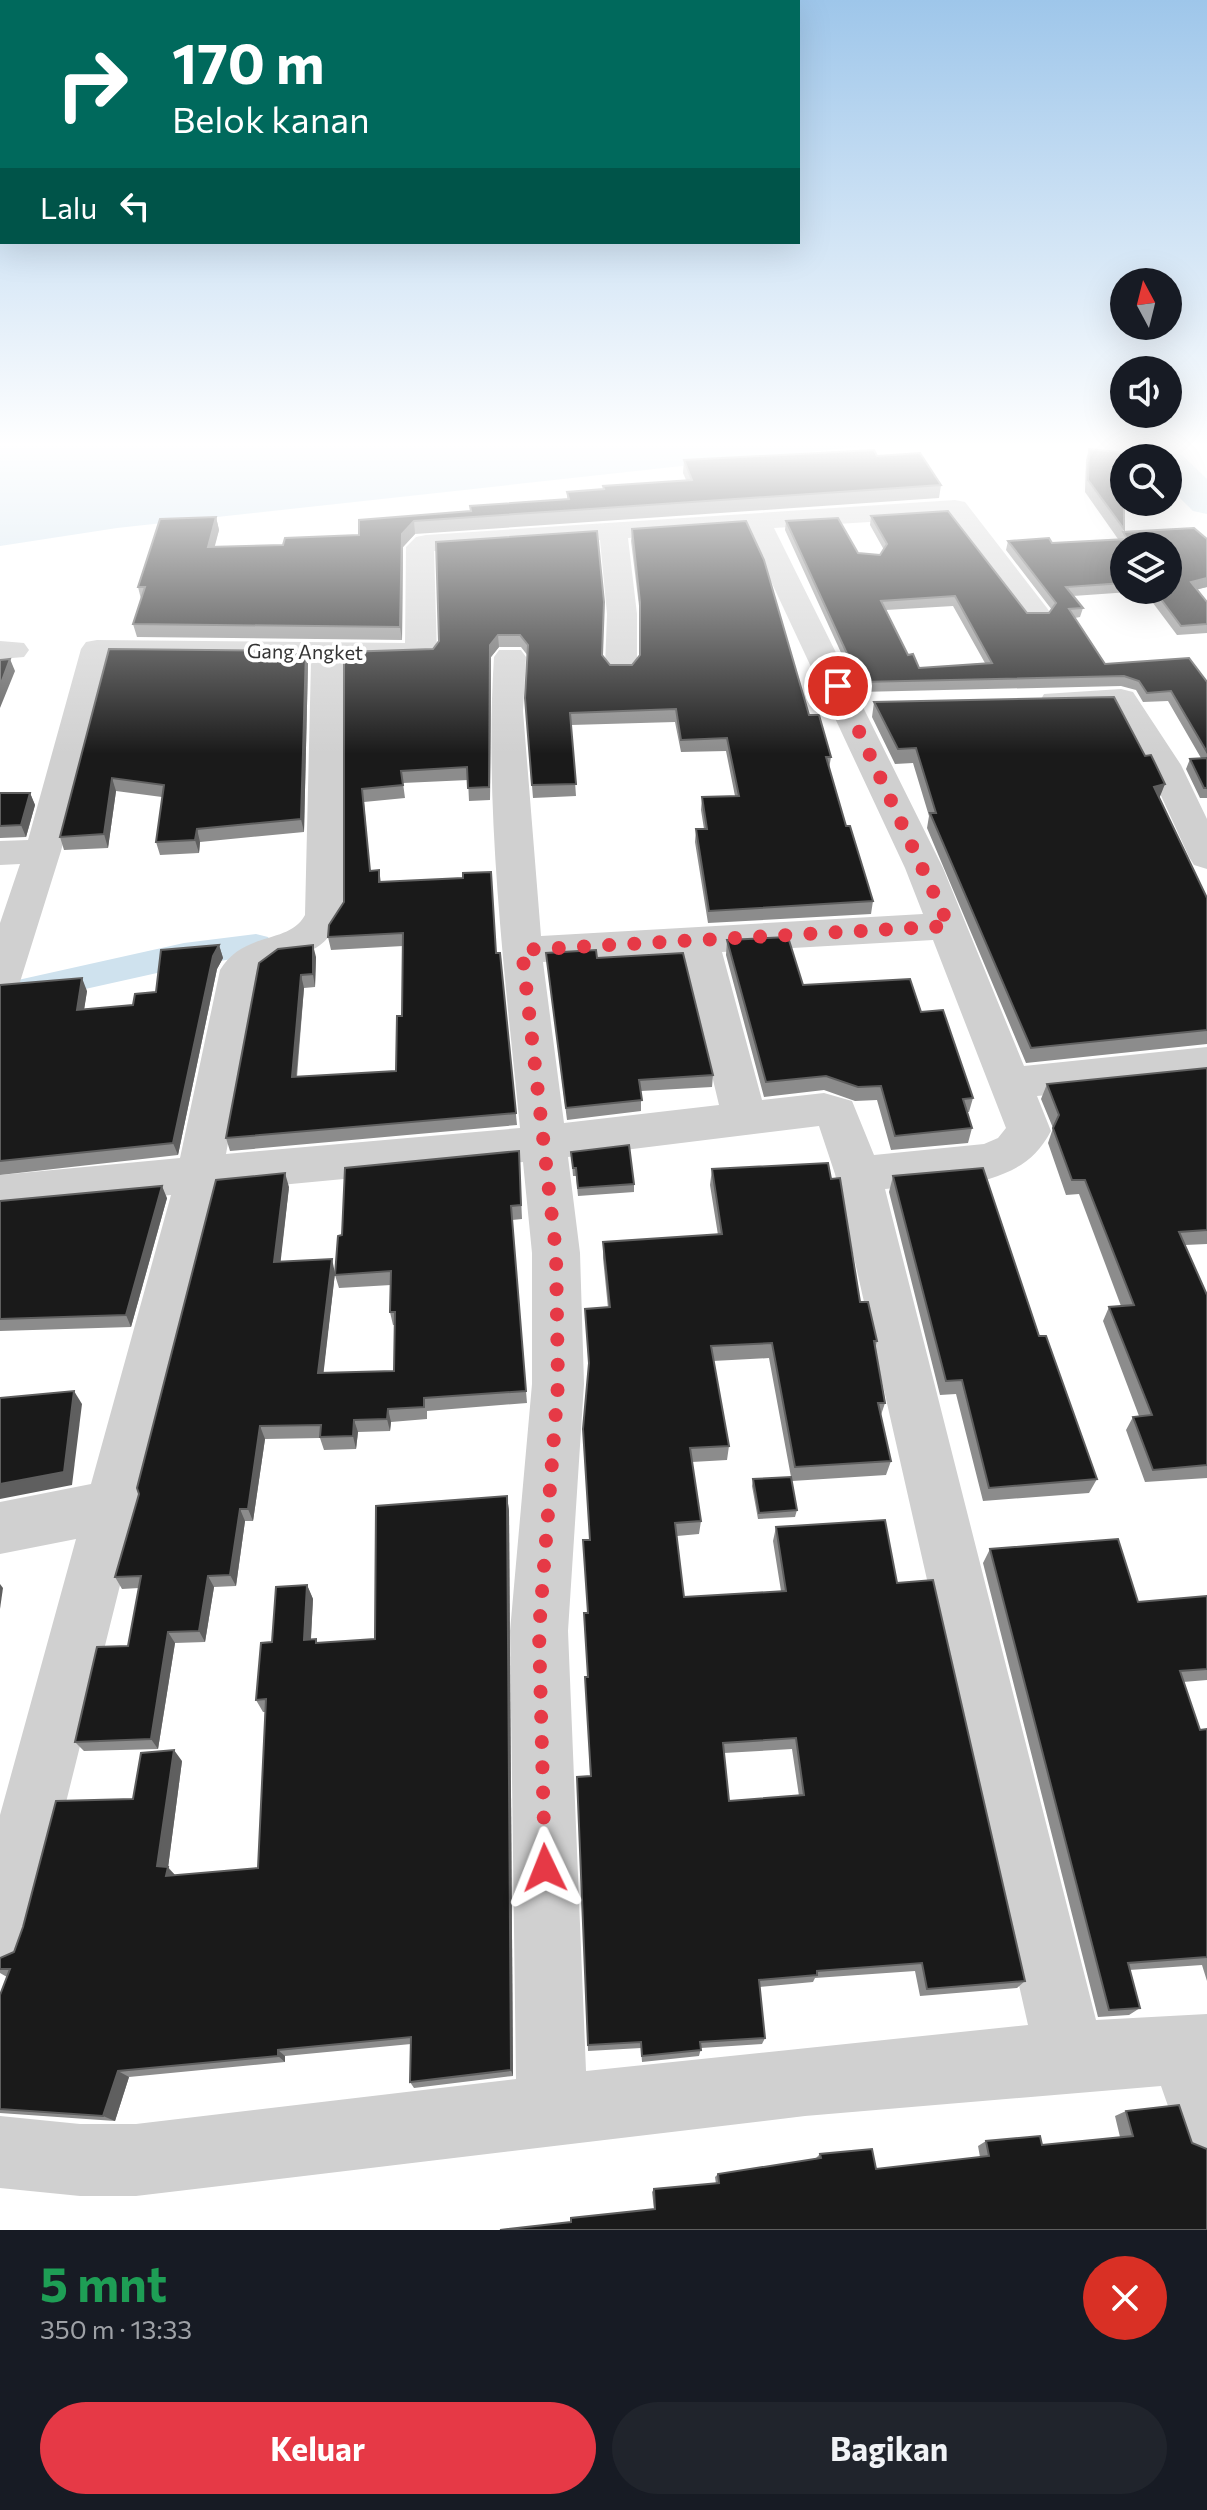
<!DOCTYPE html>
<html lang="id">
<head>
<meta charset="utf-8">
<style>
	:root { --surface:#171b24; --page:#20242c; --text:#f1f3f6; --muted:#9ea1a6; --accent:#e63946 }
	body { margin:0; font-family:Commissioner,sans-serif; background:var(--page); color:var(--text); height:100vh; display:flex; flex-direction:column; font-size:30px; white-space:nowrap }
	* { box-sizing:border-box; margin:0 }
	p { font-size:26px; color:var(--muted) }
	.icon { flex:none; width:44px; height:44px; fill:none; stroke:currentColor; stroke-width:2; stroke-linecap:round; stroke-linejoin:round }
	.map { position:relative; height:2230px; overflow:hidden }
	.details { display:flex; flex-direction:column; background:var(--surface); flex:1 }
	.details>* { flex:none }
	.top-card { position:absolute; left:0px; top:0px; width:800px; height:244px; box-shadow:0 8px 32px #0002; background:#00695c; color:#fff; overflow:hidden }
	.needle { width:52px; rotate:353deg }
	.controls { position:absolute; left:1110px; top:268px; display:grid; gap:16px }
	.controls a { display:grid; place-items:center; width:72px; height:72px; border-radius:50%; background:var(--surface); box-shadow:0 8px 32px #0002; font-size:40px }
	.pin { position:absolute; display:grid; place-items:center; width:68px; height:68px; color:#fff; margin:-34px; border:4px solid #fff; border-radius:50%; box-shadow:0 2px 8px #0007 }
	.me { position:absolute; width:88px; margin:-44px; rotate:358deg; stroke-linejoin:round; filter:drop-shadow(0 0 6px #0008) }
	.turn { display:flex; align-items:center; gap:28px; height:168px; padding:0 40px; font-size:36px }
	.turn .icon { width:104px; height:104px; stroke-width:2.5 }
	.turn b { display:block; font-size:56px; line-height:68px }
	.then { display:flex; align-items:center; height:76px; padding:0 40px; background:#0003; gap:16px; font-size:30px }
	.round { display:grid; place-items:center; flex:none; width:84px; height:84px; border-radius:42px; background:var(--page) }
	.summary { display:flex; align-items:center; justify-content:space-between; height:136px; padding:0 40px }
	h1 { font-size:48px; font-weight:700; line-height:60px; color:#1e9e55 }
	.button { display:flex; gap:16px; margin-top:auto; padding:16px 40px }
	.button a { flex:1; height:92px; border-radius:48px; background:var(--accent); color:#fff; font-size:32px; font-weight:700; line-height:92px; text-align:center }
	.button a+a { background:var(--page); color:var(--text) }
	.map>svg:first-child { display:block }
</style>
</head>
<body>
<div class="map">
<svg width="1207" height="2230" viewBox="0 0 1207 2230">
	<rect width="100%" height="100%" fill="#fff"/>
	<polygon fill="#cfe2ee" points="0,442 901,442 117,528 0,546"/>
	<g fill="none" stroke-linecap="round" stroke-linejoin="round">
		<polygon fill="#cfe2ee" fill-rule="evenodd" points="256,934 268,937 273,945 268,953 184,967 0,1008 0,984 184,943"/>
		<polygon fill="#cfe2ee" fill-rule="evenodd" points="1168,451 1182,455 1207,479 1207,514 1193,511 1168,486 1168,458 1152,458"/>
		<g fill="#d0d0d0" fill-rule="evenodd">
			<path d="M955 500 965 502 1047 608 1051 614 1047 620H1025L948 517 774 528 943 868 1024 1066 1207 1047V1079L1037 1096 1051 1131C1036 1159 1019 1169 989 1179L885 1189 1096 2020 1207 2014V2157L1182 2146 1161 2086 805 2116 136 2196H80L0 2188V2116L80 2124H136L516 2079 510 1631 532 1384V1253L523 1162 218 1191 141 1500 143 1505 136 1521 33 1935 24 1959 0 1968V1815L76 1539 0 1554V1502L91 1484 171 1195 0 1211V1175L180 1158 220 970C244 930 289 945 305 915L311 661 110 659 61 851 20 982 14 992 0 996V923L20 864 0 865V841L28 840 81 649 86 642 97 640 405 643 406 547 416 537 426 535ZM747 530 905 868 923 914 541 936 523 711 526 657 521 650H499L494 657C484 809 505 976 520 1128L226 1154 259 974C288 942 314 972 343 915V661L432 660 437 653 434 551 600 540 607 614 605 667 610 674H632L637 667V614L628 538ZM933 940 1006 1128 998 1138 984 1144 874 1155 852 1101 824 1093 762 1100 722 952ZM683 954 719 1105 564 1123 543 962ZM819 1126 835 1174 1028 2025 586 2071 568 1631 584 1384 580 1253 568 1157Z"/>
			<polygon points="0,641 24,643 29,650 24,657 0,659"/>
			<polygon points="1121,689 1133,692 1181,765 1207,819 1207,869 1194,865 1189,857 1147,765 1111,709 1044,708 1040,701 1044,694"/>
		</g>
	</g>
	<g fill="#8c8c8c" fill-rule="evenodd">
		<path d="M1089 449 1124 529 1121 539 1123 532 1207 539V587L1197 589 1207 602V633L1177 635 1144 591 1073 596 1083 608 1080 617 1075 618 1105 664 1207 682V798H1200L1186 769 1190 759 1201 758 1168 701 1143 702 1136 690 1121 686 859 692 785 530 786 521 858 553 880 555 884 550 870 525 871 516 1027 613H1049L1052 610 1006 550 1008 541 1052 543 1118 539 1085 492 1086 460ZM1124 546 1168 590H1124ZM953 606 985 663 919 668 908 655 886 610Z"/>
		<polygon points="877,456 941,485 939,498 415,534 403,547 402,640 137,637 133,624 141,599 138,587 216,517 219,530 214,547 283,545 359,535 359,520 471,511 567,500 567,492 603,489 603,486 686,480 683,473 684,460"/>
		<polygon points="632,529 809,715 831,757 829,769 846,826 873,901 871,914 708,923 695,842 696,829 704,829 701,810 702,797 735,796 726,751 681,752 675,722 571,725 576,796 533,798 525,698 528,656 521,647 499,647 491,657 490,800 469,801 468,780 403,783 405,798 364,802 370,871 379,870 381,882 496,953 500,953 517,1125 230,1151 226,1138 259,963 316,957 315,987 304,988 297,1077 396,1071 402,1016 403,946 331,950 328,937 344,902 344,652 433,649 439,641 436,542 602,655 610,665 632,665 640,655 640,614 631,541"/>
		<polygon points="109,649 306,651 308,664 304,832 200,842 199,853 160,855 156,842 162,797 116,791 108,848 64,850 60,837"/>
		<polygon points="874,702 1159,798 1207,898 1207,1044 1026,1063 927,828 929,816 913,763 895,764 872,717"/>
		<polygon points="0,793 30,793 35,805 26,837 0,838"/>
		<polygon points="727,940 803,985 921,1012 973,1098 969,1112 967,1112 972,1128 968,1143 891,1150 877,1100 855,1101 824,1090 764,1097 726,955"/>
		<polygon points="219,945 223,958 217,969 178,1155 0,1175 0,985 87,991 84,1009 133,1005 156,992"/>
		<polygon points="546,953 597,958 713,1075 712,1087 641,1091 641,1111 567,1120"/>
		<polygon points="1207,1068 1207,1244 1185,1245 1207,1295 1207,1478 1145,1482 1126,1430 1133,1417 1139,1416 1103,1321 1109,1307 1121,1306 1079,1194 1066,1195 1048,1143 1053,1128 1041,1099 1047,1084"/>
		<polygon points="519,1151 522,1219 512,1220 527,1403 427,1411 427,1419 391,1422 390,1431 358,1432 356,1449 324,1450 320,1438 265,1439 253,1521 245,1521 236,1586 214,1587 205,1642 175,1643 158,1749 84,1751 75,1742 128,1646 139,1588 122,1589 115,1577 289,1187 280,1262 335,1273 323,1373 394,1371 395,1325 393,1325 390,1312 391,1285 339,1288 335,1275 342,1235"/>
		<polygon points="571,1152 634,1184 634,1192 578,1196 576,1176 573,1176"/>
		<path d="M712 1169 860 1302 877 1341 875 1349 885 1403 881 1415 891 1461 886 1475 792 1481 797 1510 795 1517 758 1519 752 1486 753 1479 791 1477 769 1358 713 1361 729 1446 727 1460 692 1462 701 1521 699 1534 677 1536 684 1597 781 1591 773 1541 776 1527 897 1583 1025 1981 1017 1988 920 1996 915 1971 815 1978 813 1982 760 1987 765 2038 762 2044 701 2048 699 2056 642 2062 641 2048 588 2051 577 1777 590 1776 587 1677 588 1613 583 1540H590L583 1429 589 1368 585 1309 608 1308 603 1258V1242L718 1235 710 1185ZM792 1749 799 1796 729 1801 724 1753Z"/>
		<polygon points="893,1176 1039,1336 1097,1479 1089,1493 983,1501 956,1394 940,1395 889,1192"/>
		<polygon points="167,1198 131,1327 0,1331 0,1201"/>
		<polygon points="507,1496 509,1511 513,2076 414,2088 410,2082 411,2044 285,2056 285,2062 129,2077 115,2121 0,2113 0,2115 0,1995 7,1977 0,1973 0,1958 14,1952 133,1799 182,1761 168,1867 175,1875 258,1868 265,1712 263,1712 256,1700 272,1642 307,1585 313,1599 311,1639 318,1643 375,1639"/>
		<polygon points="990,1549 1138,1602 1207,1596 1207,1680 1183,1682 1200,1730 1207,1729 1207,1981 1202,1965 1129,1970 1140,2008 1129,2015 1098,2017 983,1563"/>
		<polygon points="1126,2111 1192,2143 571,2222 654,2209 652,2192 654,2189 716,2184 715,2177 718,2174 815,2159 820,2154 876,2169 980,2157 978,2146 986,2141 1042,2145 1120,2137 1115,2116"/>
	</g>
	<g fill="#5f5f5f">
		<polygon points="216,517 219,530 211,561 208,547"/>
		<polygon points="414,521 415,534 403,547 402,640 400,627 402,534"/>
		<polygon points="1207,578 1207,587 1188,592 1191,582"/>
		<polygon points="498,635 499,647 491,657 490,800 490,645"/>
		<polygon points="306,651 308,664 304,832 301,819"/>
		<polygon points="10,659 15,671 0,708 0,686"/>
		<polygon points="112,778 116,791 108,848 104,834"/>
		<polygon points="1165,784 1159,799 1154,787"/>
		<polygon points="30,793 35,805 26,837 21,825"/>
		<polygon points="197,829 200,842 199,853 195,840"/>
		<polygon points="219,945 223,958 217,969 178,1155 173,1143 213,956"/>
		<polygon points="313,945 316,957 315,987 313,974"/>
		<polygon points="301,975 304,988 295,1090 292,1077"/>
		<polygon points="82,978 87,991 82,1023 77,1010"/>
		<polygon points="285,1173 289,1187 279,1276 274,1262"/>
		<polygon points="162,1186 167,1198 131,1327 126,1315"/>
		<polygon points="332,1259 335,1273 322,1386 318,1373"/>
		<polygon points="74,1391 82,1404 72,1485 0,1499 0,1484"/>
		<polygon points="388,1409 391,1422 390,1431 387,1419"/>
		<polygon points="354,1420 358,1432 356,1449 353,1436"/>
		<polygon points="260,1426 265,1439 253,1521 248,1509"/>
		<polygon points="507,1496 509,1511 513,2076 511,2070"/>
		<polygon points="240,1509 245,1521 236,1586 230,1575"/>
		<polygon points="208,1576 214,1587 205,1642 199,1631"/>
		<polygon points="0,1584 3,1588 0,1609"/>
		<polygon points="307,1585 313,1599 310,1653 304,1640"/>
		<polygon points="168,1632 175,1643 158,1749 151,1739"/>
		<polygon points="174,1750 182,1761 168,1868 177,1877 175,1885 157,1866"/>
		<polygon points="278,2050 285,2056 285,2062 278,2056"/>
		<polygon points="118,2071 129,2077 115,2121 103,2116"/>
	</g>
	<g fill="#1a1a1a" stroke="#5f5f5f" stroke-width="2" fill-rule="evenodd">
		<polygon points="1089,449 1126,453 1125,458 1124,458 1124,529 1088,480"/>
		<polygon points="874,450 877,456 920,453 941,485 414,521 402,534 400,627 133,624 145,587 138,587 160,519 216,517 208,547 283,545 285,538 359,535 359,520 471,511 470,506 569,499 567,492 604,489 603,486 692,480 684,460"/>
		<path d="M948 511 1027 613H1049L1056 603 1008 541 1049 538 1052 543 1127 539 1123 532 1194 528 1207 539V578L1191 582 1207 602V624L1181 626 1154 590H1168V546H1124V583L1066 587 1083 608 1069 609 1105 664 1189 658 1207 682V752L1171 691 1147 693 1139 681 1124 676 860 682 786 521 838 518 858 553 880 555 887 544 871 516ZM955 596 992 663 919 668 913 654 908 655 881 601Z"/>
		<polygon points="746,521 764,560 809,715 819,715 831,757 826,757 846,826 850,826 873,901 709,911 696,829 707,829 702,797 739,796 727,738 681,740 676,709 570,713 576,784 532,785 525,698 528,645 520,635 498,635 490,645 489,787 468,788 467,767 401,771 403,785 362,789 370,871 379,870 379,882 463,878 463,873 491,872 496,953 500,953 516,1113 226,1138 259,963 278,949 313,945 313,974 301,975 292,1077 396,1071 397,1016 402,1016 403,933 328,937 329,925 344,902 344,652 433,649 439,641 436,542 597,531 604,602 602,655 610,665 632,665 640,655 640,602 632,529"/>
		<polygon points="109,649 306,651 301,819 197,829 195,840 156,842 164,785 112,778 104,834 60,837"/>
		<polygon points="10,659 0,686 0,660"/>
		<polygon points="1114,697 1145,756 1151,755 1165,784 1154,787 1207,898 1207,1030 1031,1048 930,813 936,813 916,748 898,749 874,702"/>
		<polygon points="1207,758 1207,788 1204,788 1190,759"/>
		<polygon points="0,793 30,793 21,825 0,826"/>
		<polygon points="788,937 803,985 910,979 921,1012 943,1010 973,1098 963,1099 972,1128 895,1136 881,1086 858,1087 826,1076 766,1082 727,940"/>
		<polygon points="219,945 213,956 173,1143 0,1161 0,985 82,978 77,1010 133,1005 135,994 156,992 161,950"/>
		<polygon points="596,950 597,958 683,953 713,1075 639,1080 642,1100 566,1108 546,953"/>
		<polygon points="1207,1068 1207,1230 1179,1232 1207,1295 1207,1465 1153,1470 1133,1417 1152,1415 1109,1307 1134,1305 1085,1180 1072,1180 1053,1128 1059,1115 1047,1084"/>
		<polygon points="629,1145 634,1184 578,1188 576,1168 573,1168 571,1152"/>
		<polygon points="519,1151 521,1205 511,1206 526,1391 424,1398 424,1407 388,1409 387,1419 354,1420 353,1436 320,1437 321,1425 260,1426 248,1509 240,1509 230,1575 208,1576 199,1631 168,1632 151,1739 75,1742 97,1647 128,1646 141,1576 115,1577 139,1494 137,1488 216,1180 285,1173 274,1262 332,1259 318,1373 394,1371 395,1312 390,1312 391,1271 335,1275 338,1236 342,1235 345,1168"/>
		<path d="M828 1163 831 1179 840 1178 860 1302H868L877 1341H874L885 1403H878L891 1461 795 1467 772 1343 711 1346 729 1446 690 1448 701 1521 675 1523 684 1597 786 1591 776 1527 885 1520 897 1583 933 1580 1025 1981 927 1989 922 1963 817 1971V1975L759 1980 765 2038 700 2042 701 2050 642 2056 641 2042 588 2045 577 1777 591 1776 585 1677H588L584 1613H588L583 1540H590L583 1429 589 1363 585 1309 610 1307 603 1242 722 1234 712 1169ZM796 1738 804 1795 729 1801 723 1743Z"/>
		<polygon points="983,1168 1039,1336 1046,1336 1097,1479 989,1488 962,1380 946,1381 893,1176"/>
		<polygon points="162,1186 126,1315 0,1319 0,1201"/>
		<polygon points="74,1391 64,1472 0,1484 0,1398"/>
		<polygon points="791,1477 797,1510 759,1513 753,1479"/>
		<polygon points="507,1496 511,2070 410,2082 411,2037 278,2050 278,2056 118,2071 103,2116 0,2109 0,1995 10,1969 0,1969 0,1958 14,1952 23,1927 56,1801 133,1799 141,1753 174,1750 157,1866 168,1867 166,1876 258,1868 266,1699 256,1700 261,1643 272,1642 276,1587 307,1585 304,1640 316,1639 316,1643 375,1639 376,1506"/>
		<polygon points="1118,1539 1138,1602 1207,1596 1207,1669 1180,1671 1200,1730 1207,1729 1207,1957 1128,1963 1140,2008 1109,2010 990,1549"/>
		<polygon points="1179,2105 1192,2143 1207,2149 1207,2230 500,2230 571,2222 571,2218 655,2209 654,2189 719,2183 718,2174 821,2158 820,2154 872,2149 876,2169 989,2156 986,2141 1040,2136 1042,2145 1133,2136 1126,2111"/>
	</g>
	<linearGradient id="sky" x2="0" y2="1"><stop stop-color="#9ec6ea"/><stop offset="0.59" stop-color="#fff"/><stop offset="1" stop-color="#fff" stop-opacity="0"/></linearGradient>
	<rect width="1207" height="754" fill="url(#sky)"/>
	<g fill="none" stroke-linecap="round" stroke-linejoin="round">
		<polyline stroke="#e63946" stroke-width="14" stroke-dasharray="0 25.2" points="545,1868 539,1631 558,1384 556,1253 522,950 949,926 838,686"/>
	</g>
	<g text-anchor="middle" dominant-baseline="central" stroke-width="8" stroke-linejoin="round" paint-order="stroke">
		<g font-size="20" fill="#333" stroke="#fff">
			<text transform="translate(305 651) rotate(1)">Gang Angket</text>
		</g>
	</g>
</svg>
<div class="controls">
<a><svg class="needle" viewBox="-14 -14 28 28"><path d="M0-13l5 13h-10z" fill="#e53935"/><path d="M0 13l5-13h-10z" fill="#9ea1a6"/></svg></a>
<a><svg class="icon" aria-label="sound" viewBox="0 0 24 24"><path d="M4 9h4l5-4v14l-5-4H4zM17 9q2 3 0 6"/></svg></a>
<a><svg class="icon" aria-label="search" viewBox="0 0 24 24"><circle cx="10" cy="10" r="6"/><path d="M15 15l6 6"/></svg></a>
<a><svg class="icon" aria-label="layers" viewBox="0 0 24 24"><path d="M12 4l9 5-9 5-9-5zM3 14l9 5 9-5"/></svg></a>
</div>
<div class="pin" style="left:838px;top:686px;background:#d93025"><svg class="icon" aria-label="arrive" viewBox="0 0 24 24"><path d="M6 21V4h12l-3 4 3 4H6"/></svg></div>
<svg class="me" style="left:545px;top:1868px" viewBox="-20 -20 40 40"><path d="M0-17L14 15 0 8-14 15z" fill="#e63946" stroke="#fff" stroke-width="4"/></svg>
<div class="top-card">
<div class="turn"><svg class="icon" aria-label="right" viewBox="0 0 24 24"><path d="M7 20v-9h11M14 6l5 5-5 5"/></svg><div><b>170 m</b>Belok kanan</div></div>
<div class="then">Lalu<svg class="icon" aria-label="left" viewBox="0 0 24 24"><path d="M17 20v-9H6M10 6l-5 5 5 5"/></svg></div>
</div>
</div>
<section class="details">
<div class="summary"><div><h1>5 mnt</h1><p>350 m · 13:33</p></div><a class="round" style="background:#d93025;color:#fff"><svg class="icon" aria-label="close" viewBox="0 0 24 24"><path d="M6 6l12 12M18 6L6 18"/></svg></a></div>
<div class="button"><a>Keluar</a><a>Bagikan</a></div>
</section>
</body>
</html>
